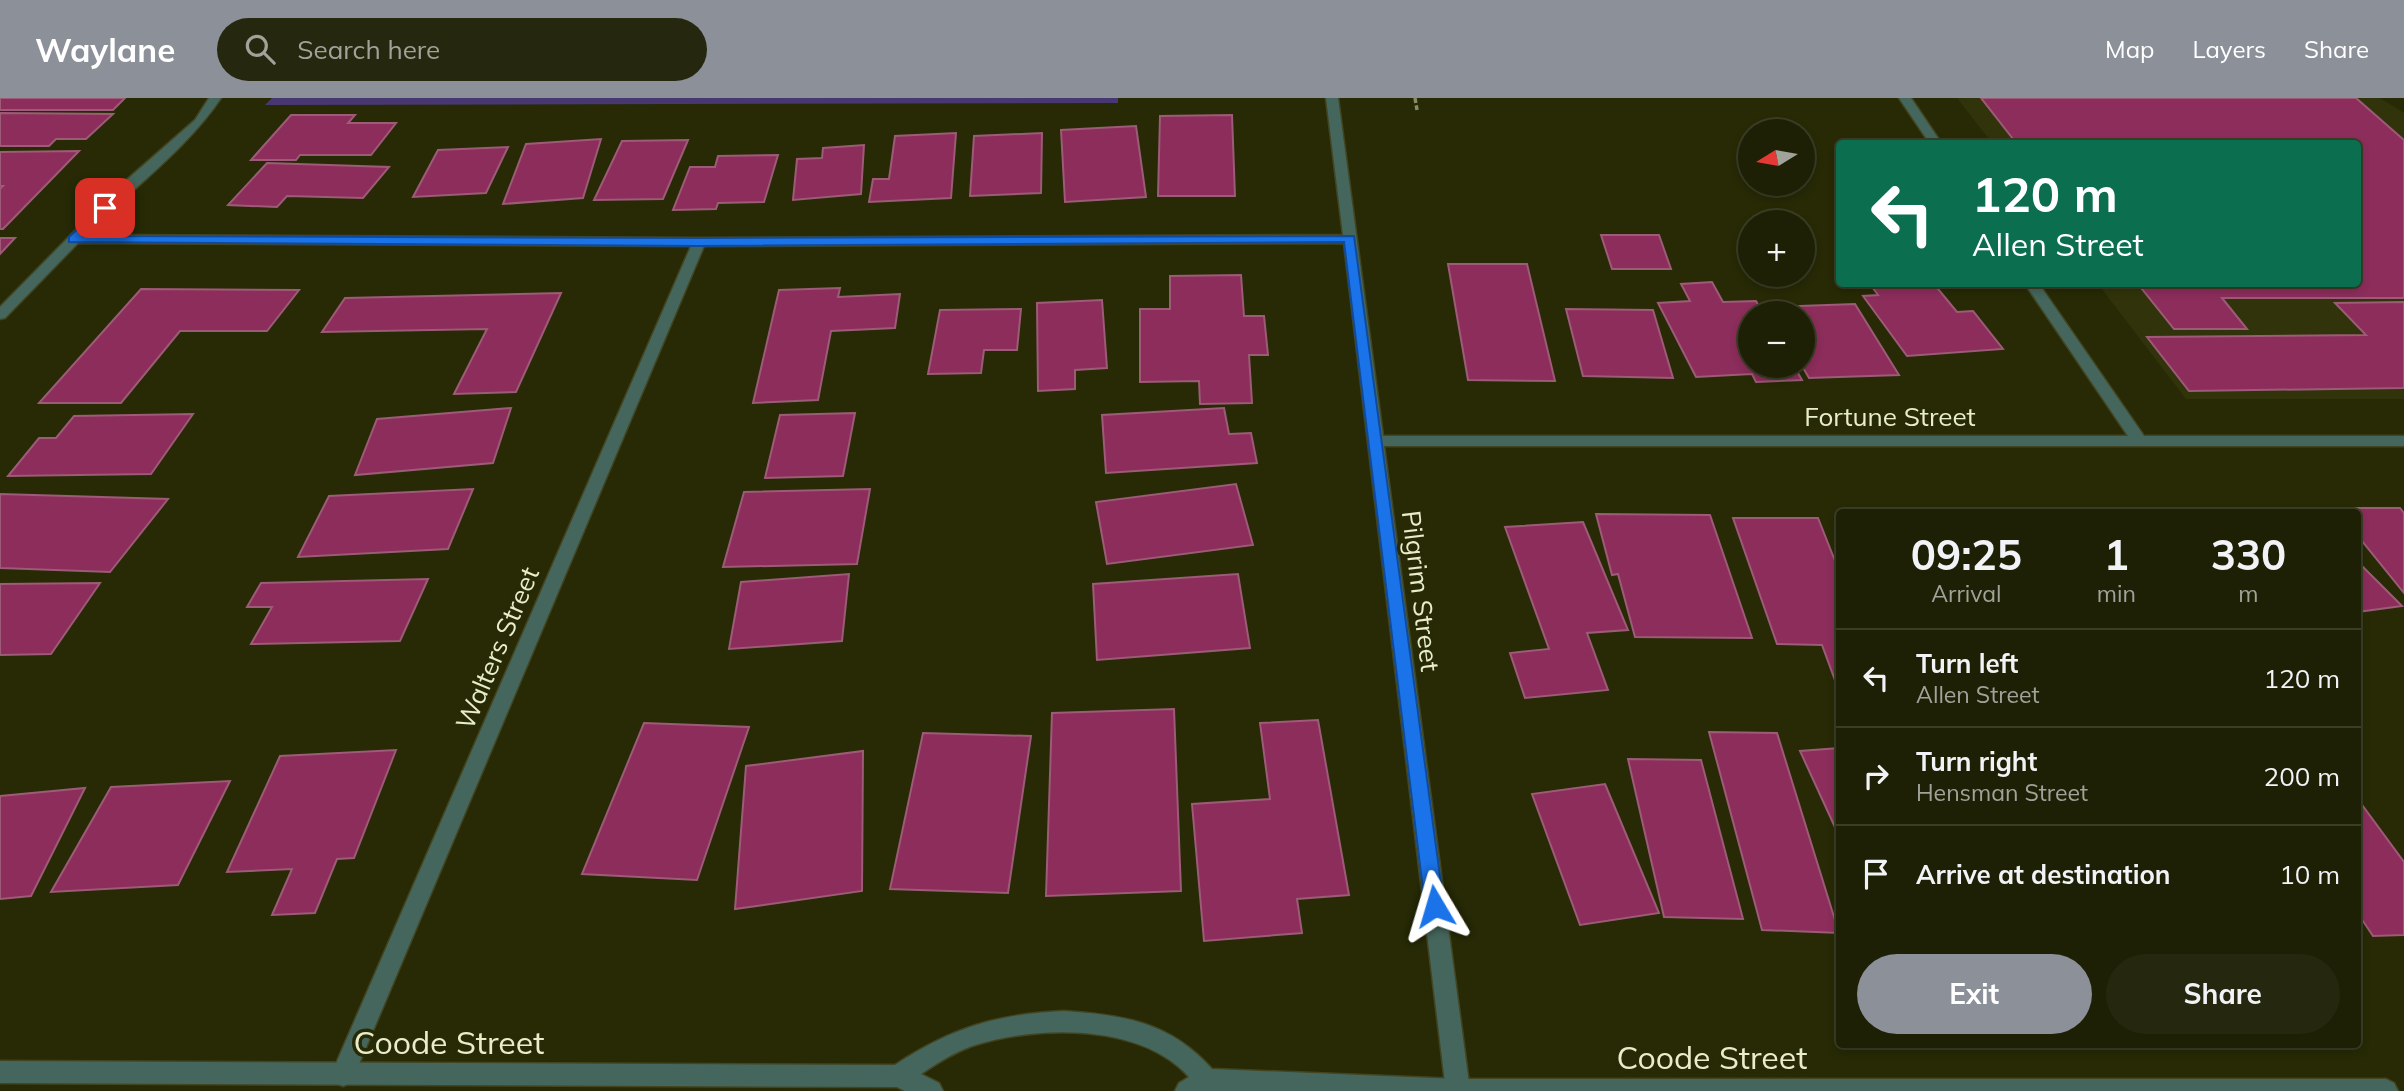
<!DOCTYPE html>
<html lang="en">
<head>
<meta charset="utf-8">
<style>
	:root { --surface:#1d2004; --page:#25280e; --text:#f1f3f6; --muted:#a0a39a; --line:#3b3e26; --accent:#8c9099 }
	body { margin:0; font-family:Mulish,sans-serif; background:var(--page); color:var(--text); height:100vh; display:flex; flex-direction:column; font-size:26px; white-space:nowrap }
	* { box-sizing:border-box; margin:0 }
	p { font-size:23px; color:var(--muted) }
	.icon { flex:none; width:38px; height:38px; fill:none; stroke:currentColor; stroke-width:2; stroke-linecap:round; stroke-linejoin:round }
	.map { position:relative; flex:1; overflow:hidden }
	.details { position:absolute; left:1836px; top:411px; width:525px; height:539px; display:flex; flex-direction:column; background:var(--surface); border-radius:7px; box-shadow:0 4px 10px #0003,0 0 0 2px var(--line) }
	.details>* { flex:none }
	.guide { position:absolute; left:1836px; top:42px; width:525px; height:147px; border-radius:7px; box-shadow:0 4px 10px #0003,0 0 0 2px var(--line); background:#0b6e4f; color:#fff; overflow:hidden }
	.needle { width:46px; rotate:259deg }
	.buttons { position:absolute; left:1738px; top:21px; display:grid; gap:14px }
	.buttons a { display:grid; place-items:center; width:77px; height:77px; border-radius:50%; background:var(--surface); box-shadow:0 4px 10px #0003,0 0 0 2px var(--line); font-size:35px }
	.pin { position:absolute; display:grid; place-items:center; width:60px; height:60px; color:#fff; margin:-30px; border-radius:14px; box-shadow:0 4px 10px #0006 }
	.me { position:absolute; width:77px; margin:-38px; rotate:353deg; stroke-linejoin:round; filter:drop-shadow(0 0 5px #0008) }
	.turn { display:flex; align-items:center; gap:24px; height:147px; padding:0 21px; font-size:32px }
	.turn .icon { width:91px; height:91px; stroke-width:2.5 }
	.turn b { display:block; font-size:49px; line-height:60px }
	.eta { display:flex; justify-content:space-evenly; align-items:center; height:119px; text-align:center }
	.eta b { font-size:42px; font-weight:700; line-height:49px }
	.button { display:flex; gap:14px; margin-top:auto; padding:14px 21px }
	.button a { flex:1; height:80px; border-radius:42px; background:var(--accent); color:#fff; font-size:28px; font-weight:700; line-height:80px; text-align:center }
	.button a+a { background:var(--page); color:var(--text) }
	ul { padding:0; list-style:none }
	li { display:flex; align-items:center; gap:21px; height:98px; padding:0 21px; border-top:2px solid var(--line) }
	li div { flex:1 }
	li b { display:block; font-size:26px }
	li em { font-style:normal }
	header { display:flex; align-items:center; gap:42px; box-sizing:border-box; height:98px; padding:0 35px; background:var(--accent); color:#fff }
	header strong { font-size:33px }
	nav { display:flex; gap:38px; margin-inline-start:auto; font-size:24px }
	.search { width:490px; height:63px; background:var(--page); display:flex; align-items:center; gap:18px; box-sizing:border-box; padding:0 24px; border-radius:38px; color:var(--muted); font-size:26px }
	.map>svg:first-child { display:block }
</style>
</head>
<body>
<header>
<strong>Waylane</strong>
<div class="search"><svg class="icon" aria-label="search" viewBox="0 0 24 24"><circle cx="10" cy="10" r="6"/><path d="M15 15l6 6"/></svg>Search here</div>
<nav><a>Map</a><a>Layers</a><a>Share</a></nav>
</header>
<div class="map">
<svg width="2404" height="993" viewBox="0 0 2404 993">
	<rect width="100%" height="100%" fill="#272a05"/>
	<polygon fill="#31340a" points="1957,0 2380,0 2404,15 2404,301 2186,301 2098,186 2357,186 2357,46 1992,45"/>
	<polygon fill="#483872" points="272,0 1118,0 1118,5 265,7"/>
	<g fill="#8c2d5b" stroke="#9c5b76" stroke-width="2">
		<polygon points="0,0 125,0 113,12 0,12"/>
		<polygon points="1981,0 2356,0 2404,42 2404,200 2222,200 2247,231 2174,231 2138,186 2357,186 2357,46 2017,46"/>
		<polygon points="0,15 113,16 86,41 56,41 49,48 0,48"/>
		<polygon points="291,17 355,17 348,25 396,25 371,57 300,57 296,62 251,62"/>
		<polygon points="1232,17 1235,98 1158,98 1160,18"/>
		<polygon points="1136,28 1146,99 1065,104 1061,32"/>
		<polygon points="956,35 951,100 869,104 873,81 889,81 895,38"/>
		<polygon points="1042,35 1041,95 970,98 974,38"/>
		<polygon points="601,41 583,100 503,106 526,46"/>
		<polygon points="688,42 663,101 594,102 622,43"/>
		<polygon points="864,47 861,96 793,102 797,61 822,60 823,50"/>
		<polygon points="508,49 486,95 413,99 438,52"/>
		<polygon points="79,53 3,131 0,131 0,91 3,88 0,88 0,54"/>
		<polygon points="778,57 764,104 718,105 716,111 673,112 690,69 715,69 718,58"/>
		<polygon points="267,65 389,69 363,100 287,98 277,109 228,107"/>
		<polygon points="1601,137 1659,137 1671,171 1612,171"/>
		<polygon points="0,140 15,140 0,156"/>
		<polygon points="1448,166 1527,166 1555,283 1468,282"/>
		<polygon points="1241,177 1244,218 1264,218 1268,257 1249,257 1252,305 1200,306 1199,283 1140,284 1140,211 1170,211 1170,178"/>
		<polygon points="1712,184 1723,204 1756,203 1763,215 1750,215 1750,268 1794,268 1802,282 1756,284 1752,276 1696,279 1658,205 1690,203 1681,186"/>
		<polygon points="1870,186 1934,186 1957,214 1973,213 2003,251 1907,258 1863,198 1878,197"/>
		<polygon points="840,190 838,199 900,196 895,230 831,233 818,302 753,305 779,192"/>
		<polygon points="141,191 299,192 267,233 180,233 121,305 39,305"/>
		<polygon points="561,195 516,294 454,296 487,231 322,234 345,200"/>
		<polygon points="1102,202 1107,270 1075,272 1075,291 1038,293 1037,205"/>
		<polygon points="2404,204 2404,290 2189,293 2147,239 2366,237 2335,205"/>
		<polygon points="1855,206 1899,277 1809,280 1802,268 1802,215 1773,215 1770,209"/>
		<polygon points="1021,211 1017,252 984,252 981,275 928,276 940,212"/>
		<polygon points="1566,211 1653,212 1673,280 1583,278"/>
		<polygon points="511,310 493,365 355,377 377,321"/>
		<polygon points="1224,310 1229,336 1251,335 1257,365 1106,375 1102,317"/>
		<polygon points="855,315 843,378 765,380 780,317"/>
		<polygon points="193,316 151,376 8,378 39,340 56,340 74,318"/>
		<polygon points="1236,386 1253,447 1107,466 1096,404"/>
		<polygon points="473,391 448,451 298,459 329,398"/>
		<polygon points="870,391 857,466 723,469 744,394"/>
		<polygon points="0,396 168,401 110,474 0,470"/>
		<polygon points="2336,410 2400,410 2404,415 2404,495 2357,437 2357,415 2340,415"/>
		<polygon points="1596,416 1710,417 1752,540 1635,539 1618,476 1612,477"/>
		<polygon points="1733,420 1818,420 1839,473 1839,585 1836,585 1822,547 1777,546"/>
		<polygon points="1583,424 1628,532 1587,535 1608,592 1525,600 1510,555 1549,551 1505,429"/>
		<polygon points="2357,463 2402,508 2357,514"/>
		<polygon points="849,476 842,543 729,551 741,484"/>
		<polygon points="1238,476 1250,550 1097,562 1093,486"/>
		<polygon points="428,481 400,543 251,546 272,509 247,509 261,485"/>
		<polygon points="100,485 51,556 0,557 0,486"/>
		<polygon points="1174,611 1181,793 1046,798 1052,615"/>
		<polygon points="1318,622 1349,797 1297,801 1302,835 1204,843 1192,706 1270,701 1260,625"/>
		<polygon points="644,625 749,629 697,782 582,776"/>
		<polygon points="1709,634 1777,635 1839,835 1762,832"/>
		<polygon points="923,635 1031,638 1008,795 890,791"/>
		<polygon points="1839,650 1839,738 1800,653"/>
		<polygon points="396,652 354,760 337,761 315,815 272,817 292,771 227,774 280,658"/>
		<polygon points="863,653 862,793 735,811 746,668"/>
		<polygon points="1628,661 1701,662 1743,821 1664,819"/>
		<polygon points="230,683 178,787 51,794 111,689"/>
		<polygon points="1605,686 1659,815 1580,827 1532,696"/>
		<polygon points="85,690 31,798 0,801 0,698"/>
		<polygon points="2357,700 2404,764 2404,837 2373,838 2357,814"/>
	</g>
	<g fill="none" stroke-linecap="round" stroke-linejoin="round">
		<defs>
			<g id="minor">
				<path d="M209 0H221C187 51 129 93 86 137L699 140 1343 137 1326 0H1338L1383 338H2128L2025 186H2039L2144 338H2404V348H1384L1470 993H1446L1344 145 704 148 351 985 343 988 335 985 331 977 691 148 78 145 5 220 0 221V209L114 93 195 22Z"/>
				<polygon points="1899,0 1911,0 1942,46 1930,46"/>
			</g>
			<path id="tertiary" d="M1064 913C1124 917 1170 924 1212 971L1458 981H2386L2394 985 2398 993H1175L1179 985 1189 979C1141 925 1036 927 972 948 953 955 937 965 921 976L939 985 943 993H905L897 989 0 985V963L895 967C951 930 997 916 1064 913Z"/>
		</defs>
		<use href="#minor" stroke="#424521" stroke-width="3"/>
		<use href="#tertiary" stroke="#424521" stroke-width="3"/>
		<polyline stroke="#878b67" stroke-width="3.5" stroke-dasharray="5 2.5" stroke-linecap="butt" points="1415,0 1417,12"/>
		<use href="#minor" fill="#45665c" fill-rule="evenodd"/>
		<use href="#tertiary" fill="#45665c" fill-rule="evenodd"/>
	</g>
	<polygon fill="#1a73e8" stroke="#114b97" stroke-width="2" points="105,106 111,110 84,138 699,140 1354,138 1444,808 1442,814 1435,817 1428,814 1425,808 1344,144 699,148 69,144 69,139"/>
	<g text-anchor="middle" dominant-baseline="central" stroke-width="7" stroke-linejoin="round" paint-order="stroke">
		<g font-size="26" fill="#e8edcb" stroke="#272a05">
			<text x="1890" y="318">Fortune Street</text>
			<text transform="translate(1421 493) rotate(83)">Pilgrim Street</text>
			<text transform="translate(497 550) rotate(-67)">Walters Street</text>
		</g>
		<g font-size="32" fill="#e8edcb" stroke="#272a05">
			<text x="449" y="944">Coode Street</text>
			<text x="1712" y="959">Coode Street</text>
		</g>
	</g>
</svg>
<div class="buttons">
<a><svg class="needle" viewBox="-14 -14 28 28"><path d="M0-13l5 13h-10z" fill="#e53935"/><path d="M0 13l5-13h-10z" fill="#a0a39a"/></svg></a>
<a>+</a>
<a>−</a>
</div>
<div class="pin" style="left:105px;top:110px;background:#d93025"><svg class="icon" aria-label="arrive" viewBox="0 0 24 24"><path d="M6 21V4h12l-3 4 3 4H6"/></svg></div>
<svg class="me" style="left:1435px;top:808px" viewBox="-20 -20 40 40"><path d="M0-17L14 15 0 8-14 15z" fill="#1a73e8" stroke="#fff" stroke-width="4"/></svg>
<div class="guide">
<div class="turn"><svg class="icon" aria-label="left" viewBox="0 0 24 24"><path d="M17 20v-9H6M10 6l-5 5 5 5"/></svg><div><b>120 m</b>Allen Street</div></div>
</div>
<section class="details">
<div class="eta">
<div><b>09:25</b><p>Arrival</p></div>
<div><b>1</b><p>min</p></div>
<div><b>330</b><p>m</p></div>
</div>
<ul>
<li><svg class="icon" aria-label="left" viewBox="0 0 24 24"><path d="M17 20v-9H6M10 6l-5 5 5 5"/></svg><div><b>Turn left</b><p>Allen Street</p></div><em>120 m</em></li>
<li><svg class="icon" aria-label="right" viewBox="0 0 24 24"><path d="M7 20v-9h11M14 6l5 5-5 5"/></svg><div><b>Turn right</b><p>Hensman Street</p></div><em>200 m</em></li>
<li><svg class="icon" aria-label="arrive" viewBox="0 0 24 24"><path d="M6 21V4h12l-3 4 3 4H6"/></svg><div><b>Arrive at destination</b></div><em>10 m</em></li>
</ul>
<div class="button"><a>Exit</a><a>Share</a></div>
</section>
</div>
</body>
</html>
